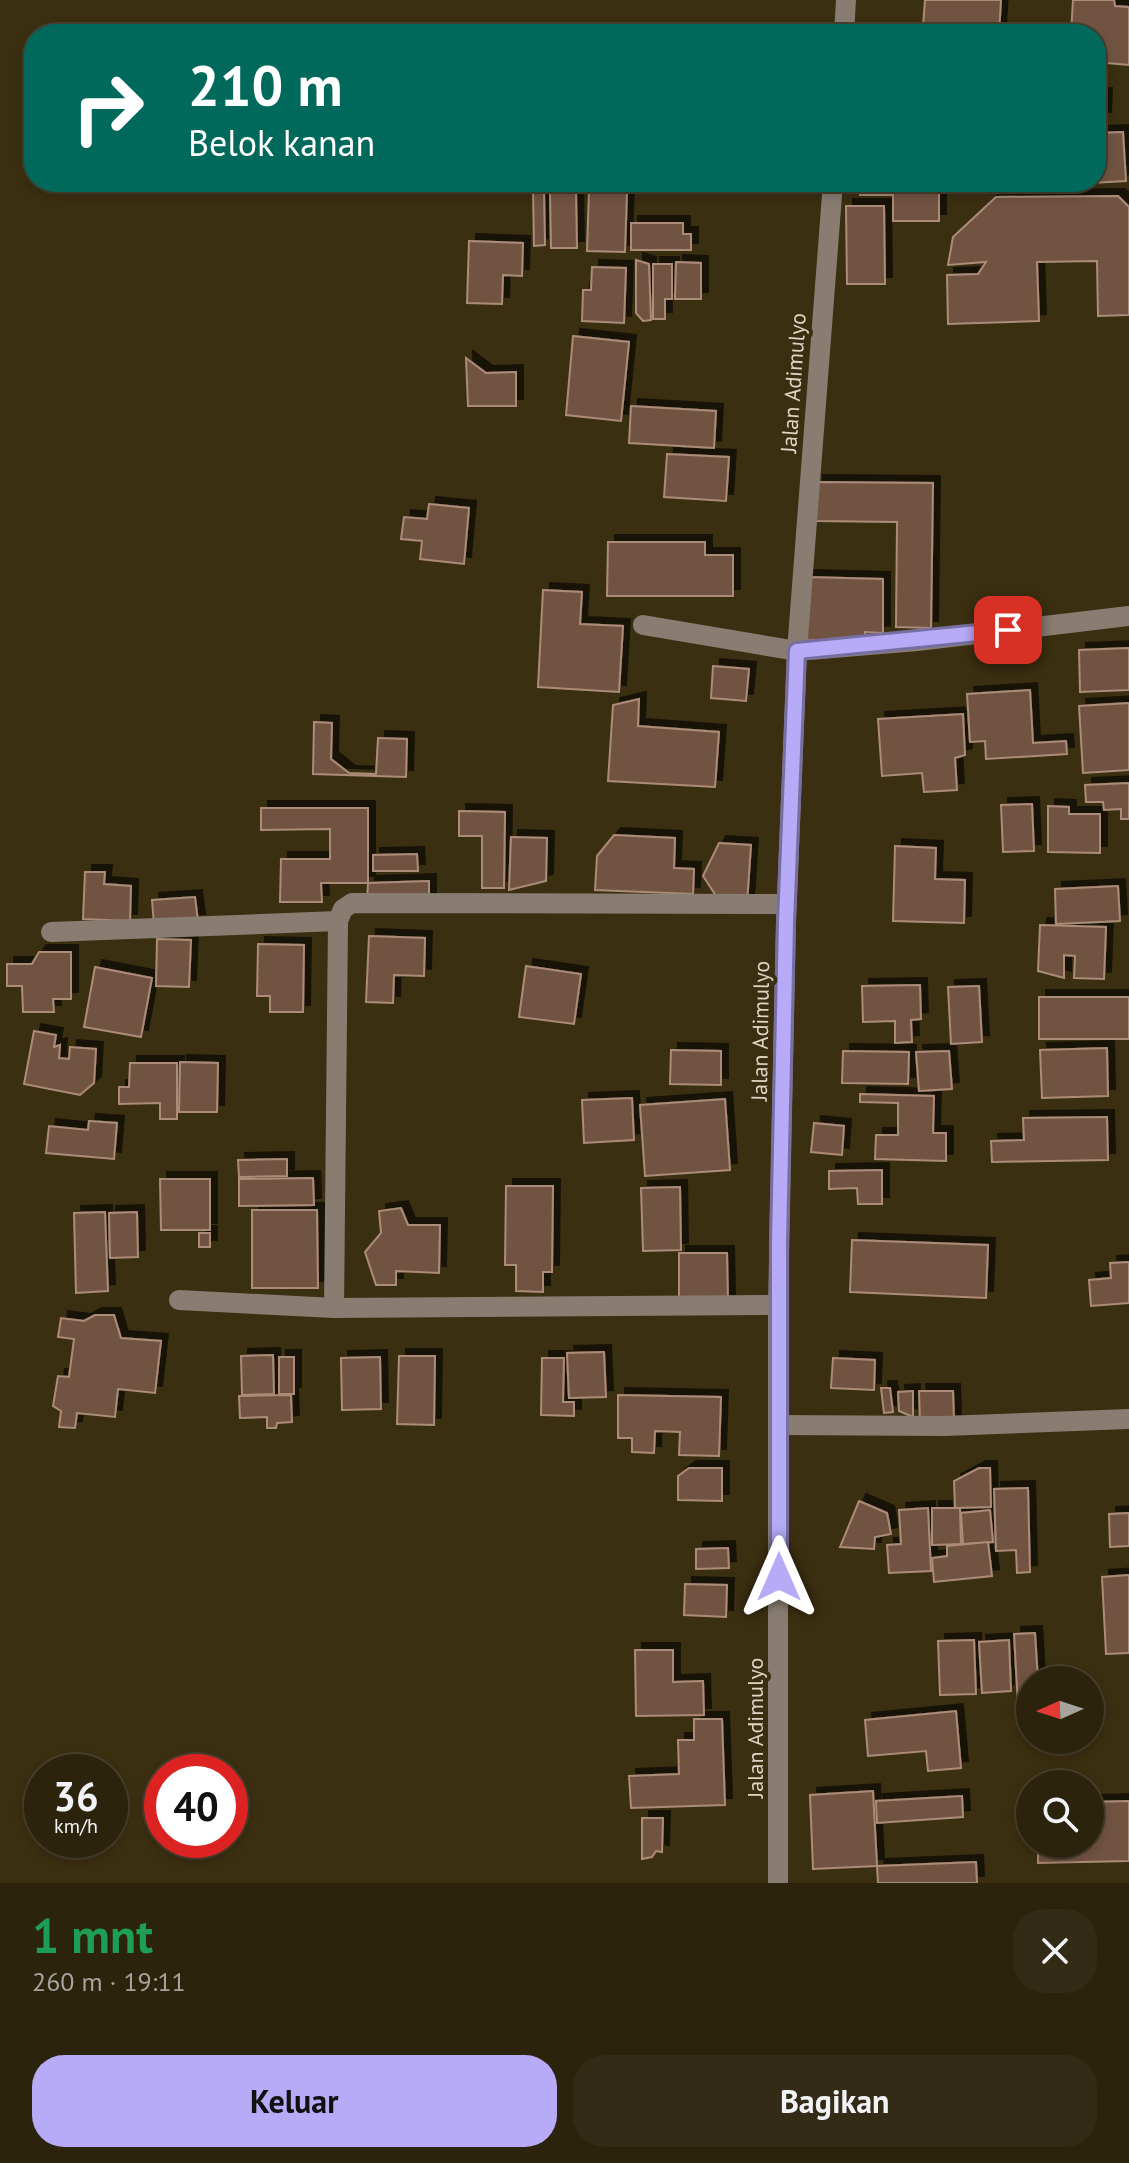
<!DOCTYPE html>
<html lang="id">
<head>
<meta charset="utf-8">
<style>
	:root { --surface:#2c230d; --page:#342b16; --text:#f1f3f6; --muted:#a6a49d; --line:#48402e; --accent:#b7abf8 }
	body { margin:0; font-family:"PT Sans",sans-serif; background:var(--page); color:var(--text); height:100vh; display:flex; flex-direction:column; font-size:30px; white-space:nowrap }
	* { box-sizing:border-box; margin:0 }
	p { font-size:26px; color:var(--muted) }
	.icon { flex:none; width:44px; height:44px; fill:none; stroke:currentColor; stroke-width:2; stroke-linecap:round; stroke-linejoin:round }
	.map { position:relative; height:1883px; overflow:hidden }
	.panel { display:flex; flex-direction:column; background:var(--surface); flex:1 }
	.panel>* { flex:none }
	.top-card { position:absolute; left:24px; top:24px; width:1082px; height:168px; border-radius:32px; box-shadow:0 4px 12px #0003,0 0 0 2px var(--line); background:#00695c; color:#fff; overflow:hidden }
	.needle { width:52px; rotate:267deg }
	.buttons { position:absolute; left:1016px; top:1666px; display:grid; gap:16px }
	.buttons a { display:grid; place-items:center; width:88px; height:88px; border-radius:50%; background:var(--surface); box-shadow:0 4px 12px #0003,0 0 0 2px var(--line); font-size:40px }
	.speed { position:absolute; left:24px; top:1754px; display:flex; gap:16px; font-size:40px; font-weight:700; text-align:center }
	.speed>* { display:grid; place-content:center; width:104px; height:104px; border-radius:50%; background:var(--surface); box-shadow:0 4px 12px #0003,0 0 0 2px var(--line); line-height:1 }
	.speed small { font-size:20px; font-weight:400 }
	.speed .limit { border:12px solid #d22; background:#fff; color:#111 }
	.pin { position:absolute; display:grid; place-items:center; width:68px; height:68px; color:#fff; margin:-34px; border-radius:16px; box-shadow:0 4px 12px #0006 }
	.me { position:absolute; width:88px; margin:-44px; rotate:0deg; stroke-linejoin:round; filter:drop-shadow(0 0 6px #0008) }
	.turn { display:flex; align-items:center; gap:28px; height:168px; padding:0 32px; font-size:36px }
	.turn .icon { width:104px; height:104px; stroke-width:2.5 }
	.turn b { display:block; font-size:56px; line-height:68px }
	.round { display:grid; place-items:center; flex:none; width:84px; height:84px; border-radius:32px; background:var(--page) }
	.head { display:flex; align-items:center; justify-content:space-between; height:136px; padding:0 32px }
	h1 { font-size:48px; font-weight:700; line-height:60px; color:#1e9e55 }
	.button { display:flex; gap:16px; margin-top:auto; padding:16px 32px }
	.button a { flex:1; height:92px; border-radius:32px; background:var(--accent); color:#111; font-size:32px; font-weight:700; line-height:92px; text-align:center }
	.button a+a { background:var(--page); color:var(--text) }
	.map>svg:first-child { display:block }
</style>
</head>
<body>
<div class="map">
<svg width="1129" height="1883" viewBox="0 0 1129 1883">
	<defs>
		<filter id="shadow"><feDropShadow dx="7" dy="-7" stdDeviation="0" flood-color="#0009"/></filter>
	</defs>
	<rect width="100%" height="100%" fill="#3b2f11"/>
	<g fill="#715342" stroke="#ac8b79" stroke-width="2" filter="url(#shadow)">
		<polygon points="925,0 1001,0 999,33 923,26"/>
		<polygon points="1073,0 1114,0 1115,6 1129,7 1129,65 1096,62 1096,34 1071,34"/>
		<polygon points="1096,95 1105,95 1104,119 1096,119"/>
		<polygon points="1123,132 1126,181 1073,184 1096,182 1096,133"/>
		<polygon points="615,182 687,182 686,193 615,190"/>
		<polygon points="689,182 791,182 791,186 689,184"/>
		<polygon points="860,182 965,182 965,189 939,190 939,221 893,221 893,195 860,195"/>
		<polygon points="533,191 544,191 545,245 534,246"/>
		<polygon points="589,191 627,192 625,252 587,251"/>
		<polygon points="576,192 577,248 551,248 550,193"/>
		<polygon points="1118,196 1129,207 1129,315 1098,316 1097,261 1037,262 1039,321 948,324 947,275 978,274 986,262 948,265 953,237 996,197"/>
		<polygon points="846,206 884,206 885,284 847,284"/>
		<polygon points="631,223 683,223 683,234 691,234 691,250 631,250"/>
		<polygon points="469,241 523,243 522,276 503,275 502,304 467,303"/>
		<polygon points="636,260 649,264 651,320 643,321 636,313"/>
		<polygon points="676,262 701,263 701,299 675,299"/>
		<polygon points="653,264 672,264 672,299 665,299 665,319 653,319"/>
		<polygon points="592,267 626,268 624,323 582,321 583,290 591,290"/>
		<polygon points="573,336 629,342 621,421 566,415"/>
		<polygon points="466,358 486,373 516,372 516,406 468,406"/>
		<polygon points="631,406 716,411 714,448 629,443"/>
		<polygon points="667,454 729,457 726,501 664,497"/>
		<polygon points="816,482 933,483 931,628 896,627 897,522 815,521"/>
		<polygon points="429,504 469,508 464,564 420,559 422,541 401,539 404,517 427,519"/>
		<polygon points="608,542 705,542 705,555 733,555 733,596 607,596"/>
		<polygon points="806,577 883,579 883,633 865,632 865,641 804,640"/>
		<polygon points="543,590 582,592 580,624 623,626 619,692 538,687"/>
		<polygon points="1129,648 1129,690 1080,692 1079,650"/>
		<polygon points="713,666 749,669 746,701 711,698"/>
		<polygon points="1030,690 1033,743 1066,741 1067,754 986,759 985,741 970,742 967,694"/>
		<polygon points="639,699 638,726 719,732 715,787 608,781 613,705"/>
		<polygon points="1129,703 1129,770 1083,773 1079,706"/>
		<polygon points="963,714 965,755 955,758 957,790 924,792 922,773 882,776 878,719"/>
		<polygon points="314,722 332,723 331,759 349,773 376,774 378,738 407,739 406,777 313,774"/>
		<polygon points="1129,783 1129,819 1121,819 1121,809 1104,810 1103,802 1086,802 1085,785"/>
		<polygon points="1032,804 1034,851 1003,852 1001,805"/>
		<polygon points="1048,806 1069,807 1069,814 1100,814 1100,853 1048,852"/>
		<polygon points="261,808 368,808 368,883 321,883 322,902 280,902 281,859 330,859 330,829 261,830"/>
		<polygon points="459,811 505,812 504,888 482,888 482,836 459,836"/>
		<polygon points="614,835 675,838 674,868 694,869 693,894 595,890 597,856"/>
		<polygon points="511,837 547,838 546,881 509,890"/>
		<polygon points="719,843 751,845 747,904 720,902 703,876"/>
		<polygon points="895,846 936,848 935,879 965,880 964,923 893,921"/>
		<polygon points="417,854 418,871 373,871 373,855"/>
		<polygon points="85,872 105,872 104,884 131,886 130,921 83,919"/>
		<polygon points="429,881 429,900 367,900 368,883"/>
		<polygon points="1118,886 1120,921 1056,924 1055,889"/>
		<polygon points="195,897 198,921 154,925 152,900"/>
		<polygon points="1040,925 1106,927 1104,979 1074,978 1075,956 1064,955 1064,978 1038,971"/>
		<polygon points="369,936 425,938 424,976 394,975 393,1003 366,1002"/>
		<polygon points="157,939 191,940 189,987 156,986"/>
		<polygon points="258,944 304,945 303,1012 270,1012 270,996 257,996"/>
		<polygon points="39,952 71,952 71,999 53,999 54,1012 23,1012 22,986 7,986 7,964 32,964"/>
		<polygon points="526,966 581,974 574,1024 519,1017"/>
		<polygon points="95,967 152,978 141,1037 84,1027"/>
		<polygon points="920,985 921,1019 911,1020 912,1042 895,1043 895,1021 863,1022 862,986"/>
		<polygon points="979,986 982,1042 951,1044 948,987"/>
		<rect x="1039" y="997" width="90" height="42"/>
		<polygon points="34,1031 56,1035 54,1047 60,1045 59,1058 69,1059 70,1047 96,1049 94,1083 80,1095 24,1084"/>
		<polygon points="1107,1048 1108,1096 1042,1098 1040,1050"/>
		<polygon points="671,1050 721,1051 721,1085 670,1084"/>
		<polygon points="843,1051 909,1052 908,1084 842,1083"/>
		<polygon points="949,1051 952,1089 919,1091 916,1052"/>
		<polygon points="180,1062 218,1063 217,1112 179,1112"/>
		<polygon points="130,1063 177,1063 177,1119 160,1119 160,1103 119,1104 119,1087 129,1087"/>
		<polygon points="860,1094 934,1096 933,1133 946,1133 946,1161 875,1159 876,1135 898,1135 898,1103 860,1102"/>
		<polygon points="632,1098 634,1140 584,1143 582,1100"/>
		<polygon points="725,1099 730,1170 645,1176 640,1105"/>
		<polygon points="1107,1117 1108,1160 992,1162 991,1141 1024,1140 1023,1118"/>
		<polygon points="89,1121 117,1123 114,1159 46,1153 49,1126 88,1130"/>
		<polygon points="814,1123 844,1126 842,1155 811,1152"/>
		<polygon points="287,1159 287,1176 239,1177 238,1160"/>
		<polygon points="882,1170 882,1204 858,1204 857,1188 829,1189 829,1171"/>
		<polygon points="313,1178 314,1205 239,1206 239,1179"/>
		<polygon points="160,1179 210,1179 210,1230 161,1230"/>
		<polygon points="506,1186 553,1186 552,1272 543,1272 543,1292 516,1291 516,1265 505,1265"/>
		<polygon points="680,1187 681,1250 643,1251 641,1188"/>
		<polygon points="401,1208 408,1225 440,1225 439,1273 396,1271 396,1285 376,1285 365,1252 381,1233 379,1211"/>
		<polygon points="252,1210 317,1210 318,1288 252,1288"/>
		<polygon points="105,1212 108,1291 76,1293 74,1213"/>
		<polygon points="137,1212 138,1257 110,1258 109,1213"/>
		<rect x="199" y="1233" width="11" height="14"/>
		<polygon points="852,1240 988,1245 986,1298 850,1292"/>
		<polygon points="679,1253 727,1253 728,1301 679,1302"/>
		<polygon points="1129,1262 1129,1303 1091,1306 1089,1280 1111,1278 1110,1263"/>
		<polygon points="95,1315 114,1315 121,1338 161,1341 155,1393 118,1389 115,1417 77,1413 75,1428 59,1427 61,1411 53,1406 58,1376 69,1377 74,1339 58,1337 61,1318 84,1321"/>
		<polygon points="604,1352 606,1397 569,1398 567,1353"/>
		<polygon points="273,1355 274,1394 242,1395 241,1356"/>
		<polygon points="399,1356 435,1356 434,1425 397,1424"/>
		<rect x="279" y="1357" width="15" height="37"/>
		<polygon points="380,1357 381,1409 342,1410 341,1358"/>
		<polygon points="542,1358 564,1358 563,1402 574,1402 574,1416 541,1415"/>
		<polygon points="833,1358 875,1360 874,1390 831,1388"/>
		<polygon points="881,1388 890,1388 893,1412 884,1413"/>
		<polygon points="913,1391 913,1417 899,1411 898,1392"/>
		<polygon points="919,1391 953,1391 954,1421 920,1422"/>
		<polygon points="291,1395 292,1422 277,1423 276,1428 267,1428 267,1417 240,1418 239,1396"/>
		<polygon points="618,1395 721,1397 719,1456 679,1455 680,1432 655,1431 654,1453 632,1452 632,1438 618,1438"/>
		<polygon points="689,1468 722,1468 722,1501 678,1500 678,1476"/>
		<polygon points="979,1468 990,1468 991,1507 955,1508 954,1481"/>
		<polygon points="1028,1488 1030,1572 1017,1573 1016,1550 996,1551 994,1489"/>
		<polygon points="859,1501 887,1513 891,1534 875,1537 874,1549 840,1547"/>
		<polygon points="928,1508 931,1571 889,1573 887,1545 901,1544 899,1510"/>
		<polygon points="932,1508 960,1508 961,1544 932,1545"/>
		<polygon points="990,1510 993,1542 963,1544 961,1513"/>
		<polygon points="1129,1513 1129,1546 1110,1547 1109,1514"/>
		<polygon points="988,1542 992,1576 934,1582 932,1558 947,1556 947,1546"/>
		<polygon points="728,1548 729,1568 696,1569 696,1549"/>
		<polygon points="1129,1575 1129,1653 1106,1654 1102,1577"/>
		<polygon points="685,1584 727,1585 726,1617 684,1615"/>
		<polygon points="1035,1633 1038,1680 1030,1680 1030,1722 1019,1723 1014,1634"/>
		<polygon points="974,1640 976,1694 940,1695 938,1641"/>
		<polygon points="1009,1640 1011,1691 982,1693 979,1642"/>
		<polygon points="635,1650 673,1650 673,1682 703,1681 704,1715 636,1716"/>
		<polygon points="956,1711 961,1768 928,1771 926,1751 868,1756 865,1720"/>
		<polygon points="694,1719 722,1719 725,1805 631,1808 629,1776 679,1774 678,1740 694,1740"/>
		<polygon points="873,1791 877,1866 813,1869 810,1795"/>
		<polygon points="962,1796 963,1817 877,1823 876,1801"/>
		<polygon points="1129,1801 1129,1861 1038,1863 1038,1844 1090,1844 1090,1802"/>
		<polygon points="642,1818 663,1818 662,1852 656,1851 652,1857 642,1859"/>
		<polygon points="976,1862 977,1883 878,1883 877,1866"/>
	</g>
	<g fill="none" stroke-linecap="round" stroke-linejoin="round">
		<g stroke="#897d72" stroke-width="20">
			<polyline points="844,34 846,0"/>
			<polyline points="643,625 797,651 917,641 1129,616"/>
			<polyline points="51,932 338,921"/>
			<polyline points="179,1300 334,1308 778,1305"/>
			<polyline points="334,1308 338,921 343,909 352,903 787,904"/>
			<polyline points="779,1425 944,1426 1129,1419"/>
			<polyline points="778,1883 778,1305 786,922 797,651 833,182"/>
		</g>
	</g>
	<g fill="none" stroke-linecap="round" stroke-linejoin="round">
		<defs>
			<polyline id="route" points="779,1577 779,1241 786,922 797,651 1008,630"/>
		</defs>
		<use href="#route" stroke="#776fa1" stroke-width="20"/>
		<use href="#route" stroke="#b7abf8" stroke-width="14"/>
	</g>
	<g text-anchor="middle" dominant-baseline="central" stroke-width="8" stroke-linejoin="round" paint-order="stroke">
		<g font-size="22" fill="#ddd6c5" stroke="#3b2f11">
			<text transform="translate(793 383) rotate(-86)">Jalan Adimulyo</text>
			<text transform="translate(760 1031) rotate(-89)">Jalan Adimulyo</text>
			<text transform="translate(755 1728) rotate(-90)">Jalan Adimulyo</text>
		</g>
	</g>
</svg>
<div class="buttons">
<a><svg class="needle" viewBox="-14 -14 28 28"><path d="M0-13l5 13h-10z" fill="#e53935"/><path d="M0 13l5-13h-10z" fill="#a6a49d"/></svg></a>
<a><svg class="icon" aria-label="search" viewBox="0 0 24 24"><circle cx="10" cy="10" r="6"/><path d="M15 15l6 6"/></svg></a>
</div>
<div class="speed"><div>36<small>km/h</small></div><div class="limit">40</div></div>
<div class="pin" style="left:1008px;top:630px;background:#d93025"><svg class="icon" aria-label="arrive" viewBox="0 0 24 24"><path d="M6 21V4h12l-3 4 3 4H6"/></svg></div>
<svg class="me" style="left:779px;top:1577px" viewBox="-20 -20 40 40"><path d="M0-17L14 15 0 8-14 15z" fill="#b7abf8" stroke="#fff" stroke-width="4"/></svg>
<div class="top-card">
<div class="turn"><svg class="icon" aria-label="right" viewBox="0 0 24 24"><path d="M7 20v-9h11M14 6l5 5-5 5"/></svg><div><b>210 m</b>Belok kanan</div></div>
</div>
</div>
<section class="panel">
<div class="head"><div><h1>1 mnt</h1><p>260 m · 19:11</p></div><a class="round"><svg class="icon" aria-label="close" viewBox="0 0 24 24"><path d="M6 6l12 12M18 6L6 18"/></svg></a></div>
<div class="button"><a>Keluar</a><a>Bagikan</a></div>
</section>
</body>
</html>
